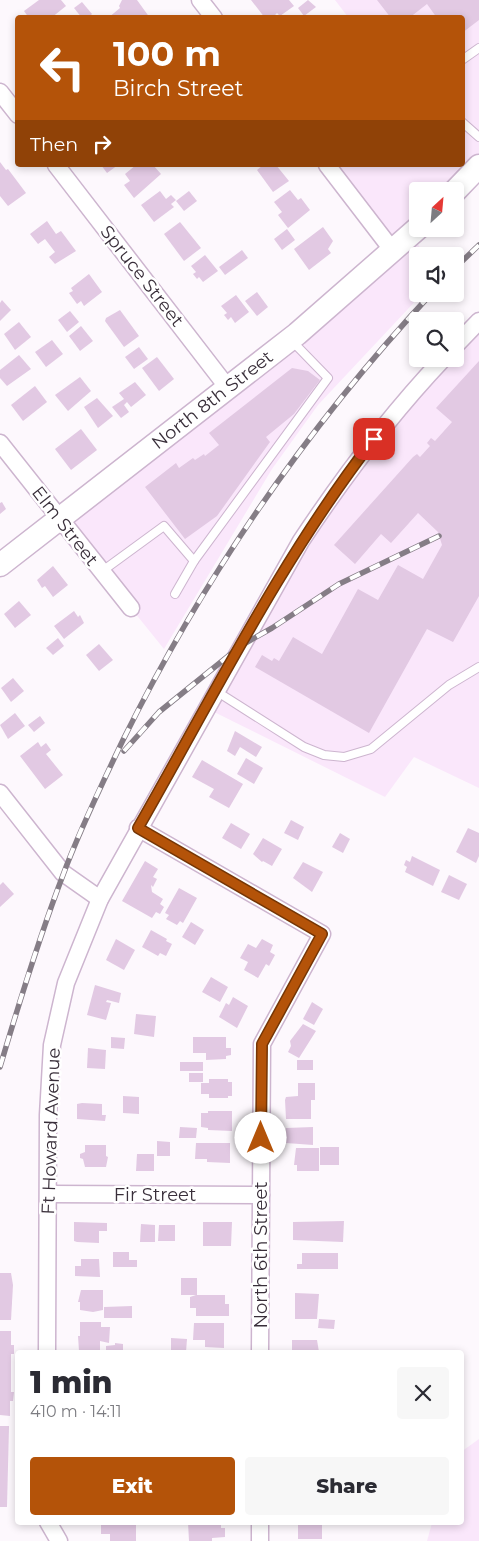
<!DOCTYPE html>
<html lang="en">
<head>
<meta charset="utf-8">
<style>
	:root { --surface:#fff; --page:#f7f7f7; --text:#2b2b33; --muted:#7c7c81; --accent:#b45309 }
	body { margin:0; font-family:Montserrat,sans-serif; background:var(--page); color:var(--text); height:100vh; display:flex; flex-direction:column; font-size:19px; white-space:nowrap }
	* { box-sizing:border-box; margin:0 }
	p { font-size:16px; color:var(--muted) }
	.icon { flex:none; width:28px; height:28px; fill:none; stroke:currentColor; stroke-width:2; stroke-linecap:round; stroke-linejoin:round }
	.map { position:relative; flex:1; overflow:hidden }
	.details { position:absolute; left:15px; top:1350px; width:449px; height:175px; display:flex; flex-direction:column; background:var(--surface); border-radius:5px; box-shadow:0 2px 8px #0003 }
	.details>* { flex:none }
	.banner { position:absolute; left:15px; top:15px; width:450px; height:152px; border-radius:5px; box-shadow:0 2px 8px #0003; background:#b45309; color:#fff; overflow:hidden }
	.needle { width:32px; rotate:26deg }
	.controls { position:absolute; left:409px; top:182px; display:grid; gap:10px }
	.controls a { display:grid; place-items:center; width:55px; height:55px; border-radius:5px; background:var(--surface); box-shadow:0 2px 8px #0003; font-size:25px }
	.pin { position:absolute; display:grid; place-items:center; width:42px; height:42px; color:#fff; margin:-21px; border-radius:10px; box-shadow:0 2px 8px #0006 }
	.me { position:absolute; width:55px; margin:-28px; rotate:0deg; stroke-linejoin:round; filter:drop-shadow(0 0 4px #0008) }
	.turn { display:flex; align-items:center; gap:18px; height:105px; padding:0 15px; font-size:22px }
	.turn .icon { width:65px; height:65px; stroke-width:2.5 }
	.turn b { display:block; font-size:35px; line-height:42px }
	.then { display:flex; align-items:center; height:48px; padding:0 15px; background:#0003; gap:10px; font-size:19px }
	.round { display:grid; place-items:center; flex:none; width:52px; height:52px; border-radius:5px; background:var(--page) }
	.summary { display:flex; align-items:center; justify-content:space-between; height:85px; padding:0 15px }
	h1 { font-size:30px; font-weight:800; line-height:38px }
	.primary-button { display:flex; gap:10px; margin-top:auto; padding:10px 15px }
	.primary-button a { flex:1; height:58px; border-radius:5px; background:var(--accent); color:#fff; font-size:20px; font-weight:800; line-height:58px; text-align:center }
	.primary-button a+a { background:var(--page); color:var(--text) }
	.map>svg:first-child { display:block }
</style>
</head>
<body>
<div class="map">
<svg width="479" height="1541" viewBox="0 0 479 1541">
	<rect width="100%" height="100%" fill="#fdf8fd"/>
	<g fill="#fae7fb">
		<polygon points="335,0 479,0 479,166 455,191 418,191 417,228 412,234 425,256 418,256 418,294 422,294 318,405 272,469 164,649 59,519 393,251 328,165 462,165 462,18 348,17"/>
		<polygon points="479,321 479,788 414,757 385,797 206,708 301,541 443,359 455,359 455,346"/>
		<polygon points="479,1439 479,1541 427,1541 432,1523 461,1522 461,1452"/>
	</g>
	<g fill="#e2c9e3">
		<polygon points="39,0 61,0 66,6 51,18 29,18 24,11"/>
		<polygon points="122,0 137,0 150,18 108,18 120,8 119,6"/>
		<polygon points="251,0 289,0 294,6 280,16 277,13 272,18 265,18"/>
		<polygon points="308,0 316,7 304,16 298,8"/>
		<polygon points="377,0 479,0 479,20 462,33 462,18 437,18 427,4 409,18 391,18"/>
		<polygon points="82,2 92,14 88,18 82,18 74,8"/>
		<polygon points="0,162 6,170 8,169 26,193 8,206 0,196"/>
		<polygon points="101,165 118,165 107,173"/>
		<polygon points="136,165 153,165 161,174 134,198 124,185 130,181 125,174"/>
		<polygon points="263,165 276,165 289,181 273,192 257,170"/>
		<polygon points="290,190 298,200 301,198 310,210 288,228 278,215 282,212 274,202"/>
		<polygon points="160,191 166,199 171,195 176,200 171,204 174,207 154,222 141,205"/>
		<polygon points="189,191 197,201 184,211 176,201"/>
		<polygon points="47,221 56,234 61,231 76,251 55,264 49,257 55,252 45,239 38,244 30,234"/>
		<polygon points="180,222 201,248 184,261 164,234"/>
		<polygon points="323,227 333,241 328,249 331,253 309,270 294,249"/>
		<polygon points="287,229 295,240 282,250 274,239"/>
		<polygon points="242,250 248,258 225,275 219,267"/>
		<polygon points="205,255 218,271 203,282 199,277 197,279 193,274 196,272 191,266"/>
		<polygon points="89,274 102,292 84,306 81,301 77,304 69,293 73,291 71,288"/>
		<polygon points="257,292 268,307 257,316 245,301"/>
		<polygon points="236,295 249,312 235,323 231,317 228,320 224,315 227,313 221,306"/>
		<polygon points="2,300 11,310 0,321 0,303"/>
		<polygon points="120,310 139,336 124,347 105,321 106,318"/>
		<polygon points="70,311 79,322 67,332 58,320"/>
		<polygon points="19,322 31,337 15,350 4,334"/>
		<polygon points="81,326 93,341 80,351 69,336"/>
		<polygon points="52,340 63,354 46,367 35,352"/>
		<polygon points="139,347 148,359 134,369 125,357"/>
		<polygon points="19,355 31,369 7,386 0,378 0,370"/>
		<polygon points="157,357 174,379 159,391 142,368"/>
		<polygon points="479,361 479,596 453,642 427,629 369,733 255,667 262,655 272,661 274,658 279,661 293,637 322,654 358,589 378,600 398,565 423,579 442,545 438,532 418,513 391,543 381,534 355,564 334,545 413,457 417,454 420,457 430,446 427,443 431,438 435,441 452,422 436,408"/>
		<polygon points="292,368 308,371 320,380 294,414 266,437 270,442 217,516 185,539 145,487 176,463 179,468 193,458 195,460 204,454 205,456 219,445 209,433"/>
		<polygon points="80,377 91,391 68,411 55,395"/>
		<polygon points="135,382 146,395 131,407 127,402 124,405 129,412 121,418 112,407 124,399 119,393"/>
		<polygon points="35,386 47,402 23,421 11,405"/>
		<polygon points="97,398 113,416 98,428 84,407"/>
		<polygon points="81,429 97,450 71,470 55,449"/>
		<polygon points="2,502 6,509 0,514 0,503"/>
		<polygon points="53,566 68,585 53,597 45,586 42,588 37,580"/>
		<polygon points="19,601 31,615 15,628 4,614"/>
		<polygon points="74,611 78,617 80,615 84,623 64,639 54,626"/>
		<polygon points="58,638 64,646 53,655 46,648"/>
		<polygon points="99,644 113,660 99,671 86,655"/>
		<polygon points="13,678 24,691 11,702 1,688"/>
		<polygon points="15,713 25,726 8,739 0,725"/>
		<polygon points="40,716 45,723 34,732 28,725"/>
		<polygon points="235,731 262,747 256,757 240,747 235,756 227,751"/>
		<polygon points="38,742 41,747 46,743 51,750 46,754 63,775 45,789 20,756"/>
		<polygon points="246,758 263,768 254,784 237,774"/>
		<polygon points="202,760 243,784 229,808 209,797 214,789 192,777"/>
		<polygon points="291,820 304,827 298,840 284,833"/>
		<polygon points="231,823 250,834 241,849 222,838"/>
		<polygon points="468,828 479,833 479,856 476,863 456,852"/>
		<polygon points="340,833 350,839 343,853 332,847"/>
		<polygon points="263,838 282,849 272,866 263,861 262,862 253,854"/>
		<polygon points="412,856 440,870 433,886 405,872 407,867 404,865 406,860 410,862"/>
		<polygon points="145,861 158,869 153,877 157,879 153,887 151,885 152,892 163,899 160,904 164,907 160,914 156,912 152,918 122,901"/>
		<polygon points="303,862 323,872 312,892 293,878"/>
		<polygon points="449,875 467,884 459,900 441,892"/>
		<polygon points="3,882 14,894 0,907 0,885"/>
		<polygon points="179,888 197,898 183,923 180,921 177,925 166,919 169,915 165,913"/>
		<polygon points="191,922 204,930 195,945 182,937"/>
		<polygon points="151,930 167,939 166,941 172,944 166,956 160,953 158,956 142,947"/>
		<polygon points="116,939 135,950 124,970 106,960"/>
		<polygon points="262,939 273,945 270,952 275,955 269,966 266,964 258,978 244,970 248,962 240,958 248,944 256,948"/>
		<polygon points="211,977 228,987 220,1002 202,992"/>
		<polygon points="95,985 121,993 119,1003 107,1000 106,1002 111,1003 106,1020 87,1015"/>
		<polygon points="233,997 248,1006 237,1028 219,1017 226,1003 229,1005"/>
		<polygon points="312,1002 323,1009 314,1025 303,1019"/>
		<polygon points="136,1014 156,1016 154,1037 134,1034"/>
		<polygon points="303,1024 316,1031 299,1058 288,1052 291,1046 290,1041"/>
		<polygon points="111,1037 125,1038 124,1049 111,1048"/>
		<polygon points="193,1037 226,1037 226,1048 231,1048 231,1055 226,1056 226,1059 206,1060 206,1053 193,1053"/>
		<polygon points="88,1048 106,1050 105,1069 87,1068"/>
		<rect x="297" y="1060" width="16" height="10"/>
		<rect x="180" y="1062" width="23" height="9"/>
		<rect x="189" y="1073" width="14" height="9"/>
		<polygon points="209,1079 228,1079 228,1082 232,1082 232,1096 228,1096 228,1098 209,1098 209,1094 201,1094 201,1083 209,1083"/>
		<polygon points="298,1083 315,1083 315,1100 311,1100 311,1119 286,1119 285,1100 286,1097 298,1096"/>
		<polygon points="123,1096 139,1097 139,1114 123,1113"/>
		<polygon points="82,1103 102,1104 102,1115 106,1115 105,1121 77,1119 77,1104"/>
		<polygon points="208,1111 232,1111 232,1131 208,1130 208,1128 201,1127 201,1113 208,1113"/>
		<polygon points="180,1127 197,1128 196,1138 179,1138"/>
		<polygon points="313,1127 313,1145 286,1143 286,1128"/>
		<polygon points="157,1141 170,1142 170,1156 157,1156"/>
		<polygon points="196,1143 230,1143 230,1163 207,1162 207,1159 195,1159"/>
		<polygon points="85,1145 106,1145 106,1156 108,1157 106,1167 85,1167 83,1159 80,1158 80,1154 85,1152"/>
		<rect x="320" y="1147" width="19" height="18"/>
		<polygon points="296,1148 319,1148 319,1171 297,1171 297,1165 294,1165"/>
		<polygon points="137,1154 154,1154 154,1171 136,1171"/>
		<polygon points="344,1221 343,1242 293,1240 293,1222"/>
		<polygon points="74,1222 107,1223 107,1231 99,1231 99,1243 77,1242 74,1241"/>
		<polygon points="203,1222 232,1222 231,1246 203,1246"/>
		<polygon points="141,1224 155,1225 155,1242 140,1242"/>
		<polygon points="159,1225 175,1225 175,1241 158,1241"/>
		<polygon points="113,1252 129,1252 129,1260 137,1260 137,1267 113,1267"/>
		<polygon points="302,1253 338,1253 338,1269 297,1269 297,1264 302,1264"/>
		<polygon points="81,1259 99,1259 100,1277 75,1276 75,1266 81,1266"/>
		<polygon points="0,1273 11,1273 13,1285 11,1320 0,1320"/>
		<polygon points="181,1278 197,1278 197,1295 225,1295 225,1304 229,1304 229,1316 196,1316 196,1308 190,1308 190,1297 196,1295 181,1295"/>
		<polygon points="81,1290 103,1290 103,1310 93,1312 80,1310 80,1302 78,1302"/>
		<polygon points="295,1293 319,1294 317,1319 295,1319"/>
		<polygon points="132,1306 132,1318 104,1318 104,1307"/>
		<polygon points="319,1319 335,1320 334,1329 318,1328"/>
		<polygon points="80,1322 101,1322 101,1327 110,1327 109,1343 100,1341 100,1351 79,1351 78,1336 80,1336"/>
		<polygon points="194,1323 224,1323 224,1348 205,1347 205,1340 193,1340"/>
		<polygon points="0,1331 11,1331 11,1345 14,1345 14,1354 11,1354 11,1392 14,1392 13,1401 10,1401 10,1416 0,1415"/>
		<polygon points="171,1338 187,1339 186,1352 171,1352"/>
		<polygon points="292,1340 317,1340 319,1352 292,1352"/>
		<polygon points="115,1343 123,1344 123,1352 106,1352 106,1346 115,1345"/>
		<polygon points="0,1426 9,1426 7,1507 0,1507"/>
		<polygon points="101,1522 136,1522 136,1541 110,1541 110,1534 101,1534"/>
		<polygon points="188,1522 221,1522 221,1528 225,1528 225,1537 212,1538 212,1541 189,1541"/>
		<rect x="298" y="1522" width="24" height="17"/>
	</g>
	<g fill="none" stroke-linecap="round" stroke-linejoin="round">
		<defs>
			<g id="service">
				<polyline points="462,60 479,48"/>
				<polyline points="462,122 479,137"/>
				<polyline points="194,561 328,378 292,341"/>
				<polyline points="101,572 164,526 194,561 175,594"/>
				<polyline points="216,691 304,747 324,755 344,757 371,749 449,685 479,667"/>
			</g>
			<g id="minor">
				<polyline points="200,0 214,18"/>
				<polyline points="0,92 18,115"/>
				<polyline points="56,165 228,388"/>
				<polyline points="327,165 393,251"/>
				<polyline points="455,346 479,321"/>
				<polyline points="0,443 131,608"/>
				<polyline points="0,793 63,873 100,899"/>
				<polyline points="138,828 322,934 262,1044 260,1352"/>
				<polyline points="49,1194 261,1195"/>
				<path d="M47 1352 48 1115 52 1045 66 983 100 899 301 541C344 476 390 415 443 359"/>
				<polyline points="48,1522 59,1541"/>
				<polyline points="260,1541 260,1522"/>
			</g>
			<g id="secondary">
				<polyline points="455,191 479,166"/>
				<path id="s1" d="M0 565 297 334 418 228"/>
			</g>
		</defs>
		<use href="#service" stroke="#cdb5cf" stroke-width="10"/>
		<use href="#minor" stroke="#cdb5cf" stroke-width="19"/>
		<use href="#secondary" stroke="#cdb5cf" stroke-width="25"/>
		<use href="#service" stroke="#fff" stroke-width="8"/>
		<use href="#minor" stroke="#fff" stroke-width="16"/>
		<use href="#secondary" stroke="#fff" stroke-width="22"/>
		<defs>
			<g id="rail">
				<polyline points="455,268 479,245"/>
				<polyline points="124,751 159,712 242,645 272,628 339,584 439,536"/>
				<path d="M0 1067C19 1003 39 938 63 875 80 829 102 784 123 740 204 577 307 427 431 294"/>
			</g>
		</defs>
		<use href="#rail" stroke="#857d86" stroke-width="5.5"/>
		<use href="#rail" stroke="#fff" stroke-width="4" stroke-dasharray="11" stroke-linecap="butt"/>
	</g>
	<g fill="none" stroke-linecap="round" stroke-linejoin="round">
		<defs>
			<path id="route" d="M261 1138 262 1044 322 934 138 828C213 697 281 559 374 439"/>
		</defs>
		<use href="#route" stroke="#753606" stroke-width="12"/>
		<use href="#route" stroke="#b45309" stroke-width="9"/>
	</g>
	<g text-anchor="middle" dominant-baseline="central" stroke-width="5" stroke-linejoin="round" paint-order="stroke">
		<g font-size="18" fill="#392f3a" stroke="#fff">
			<text transform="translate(142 276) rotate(52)">Spruce Street</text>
			<text stroke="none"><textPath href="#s1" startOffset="269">North 8th Street</textPath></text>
			<text transform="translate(65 526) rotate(52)">Elm Street</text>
			<text transform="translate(51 1131) rotate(-88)">Ft Howard Avenue</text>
			<text x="155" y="1195">Fir Street</text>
			<text transform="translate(261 1255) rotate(-90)">North 6th Street</text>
		</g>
	</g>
</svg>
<div class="controls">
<a><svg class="needle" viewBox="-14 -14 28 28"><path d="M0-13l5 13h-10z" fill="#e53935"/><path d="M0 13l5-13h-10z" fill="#7c7c81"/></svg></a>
<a><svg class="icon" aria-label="sound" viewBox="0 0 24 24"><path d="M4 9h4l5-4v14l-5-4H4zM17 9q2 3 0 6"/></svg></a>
<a><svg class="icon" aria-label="search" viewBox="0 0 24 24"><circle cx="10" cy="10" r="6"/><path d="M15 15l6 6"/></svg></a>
</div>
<div class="pin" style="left:374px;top:439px;background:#d93025"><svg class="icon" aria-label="arrive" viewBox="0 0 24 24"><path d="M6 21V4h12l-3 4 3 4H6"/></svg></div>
<svg class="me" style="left:261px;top:1138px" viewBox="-20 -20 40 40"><circle r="19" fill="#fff"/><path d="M0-13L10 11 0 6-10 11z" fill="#b45309"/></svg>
<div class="banner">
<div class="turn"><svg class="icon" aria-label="left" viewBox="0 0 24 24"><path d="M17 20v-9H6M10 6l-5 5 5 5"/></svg><div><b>100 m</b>Birch Street</div></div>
<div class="then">Then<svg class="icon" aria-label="right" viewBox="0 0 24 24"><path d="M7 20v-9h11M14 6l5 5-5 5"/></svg></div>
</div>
<section class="details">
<div class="summary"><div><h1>1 min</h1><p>410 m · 14:11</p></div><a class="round"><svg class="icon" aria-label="close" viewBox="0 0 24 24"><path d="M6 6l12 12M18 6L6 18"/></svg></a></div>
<div class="primary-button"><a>Exit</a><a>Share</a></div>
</section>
</div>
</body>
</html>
